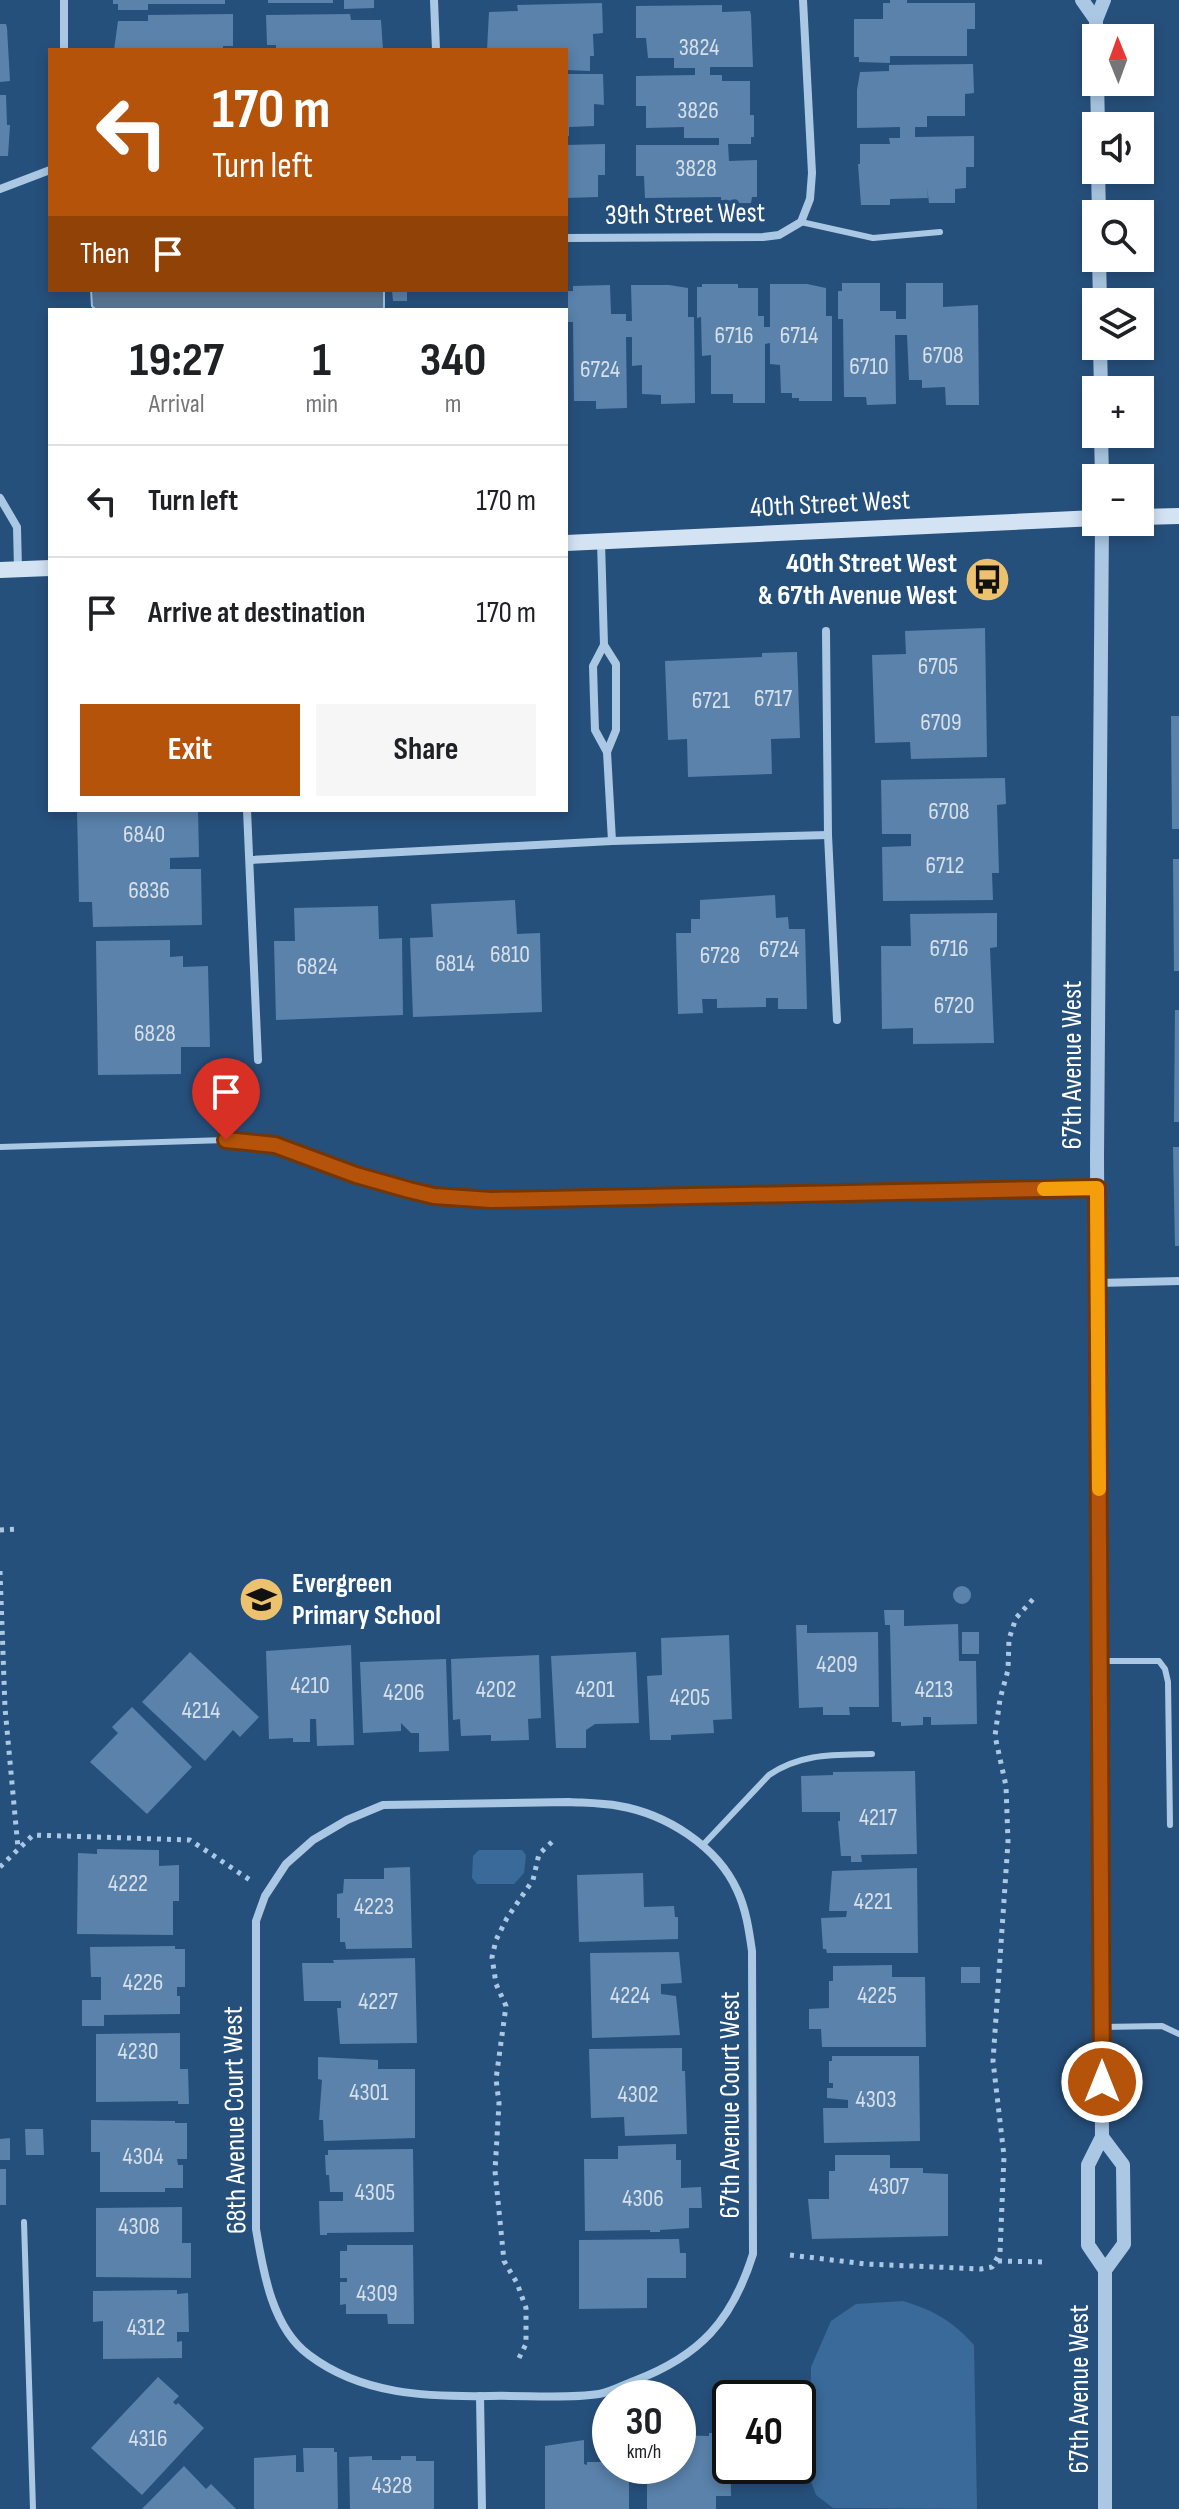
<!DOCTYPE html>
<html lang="en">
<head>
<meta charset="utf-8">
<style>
	:root { --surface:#fff; --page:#f6f6f6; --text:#202124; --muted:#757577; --line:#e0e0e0; --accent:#b45309 }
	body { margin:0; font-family:"Sofia Sans Condensed",sans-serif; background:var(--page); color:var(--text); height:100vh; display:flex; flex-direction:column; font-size:30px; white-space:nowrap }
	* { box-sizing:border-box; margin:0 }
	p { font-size:26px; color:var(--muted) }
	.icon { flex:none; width:44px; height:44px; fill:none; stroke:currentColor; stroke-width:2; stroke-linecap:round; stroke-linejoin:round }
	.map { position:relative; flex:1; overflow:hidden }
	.details { position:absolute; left:48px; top:308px; width:520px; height:504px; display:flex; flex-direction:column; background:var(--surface); border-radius:0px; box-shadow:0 4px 12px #0003 }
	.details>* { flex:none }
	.hud { position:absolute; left:48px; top:48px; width:520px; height:244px; border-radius:0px; box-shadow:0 4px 12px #0003; background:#b45309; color:#fff; overflow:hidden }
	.needle { width:52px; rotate:359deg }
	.fabs { position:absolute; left:1082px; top:24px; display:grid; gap:16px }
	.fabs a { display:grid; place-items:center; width:72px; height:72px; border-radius:0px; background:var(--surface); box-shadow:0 4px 12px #0003; font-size:40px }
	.speed { position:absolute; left:592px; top:2380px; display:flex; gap:16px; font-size:40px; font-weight:700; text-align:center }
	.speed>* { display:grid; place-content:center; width:104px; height:104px; border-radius:50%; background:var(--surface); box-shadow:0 4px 12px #0003; line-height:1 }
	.speed small { font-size:20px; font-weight:400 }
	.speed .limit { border:4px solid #111; border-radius:12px; background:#fff; color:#111 }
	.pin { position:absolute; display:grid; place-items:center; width:68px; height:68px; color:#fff; margin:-82px -34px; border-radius:50% 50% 50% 0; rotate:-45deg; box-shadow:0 0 8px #0007 }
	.pin .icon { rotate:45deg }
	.me { position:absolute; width:88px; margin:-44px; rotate:0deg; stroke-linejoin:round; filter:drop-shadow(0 0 6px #0008) }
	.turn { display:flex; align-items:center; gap:28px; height:168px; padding:0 32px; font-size:36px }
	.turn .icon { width:104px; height:104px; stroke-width:2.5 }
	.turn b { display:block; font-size:56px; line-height:68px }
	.then { display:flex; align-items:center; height:76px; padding:0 32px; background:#0003; gap:16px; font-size:30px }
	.eta { display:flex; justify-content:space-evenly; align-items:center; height:136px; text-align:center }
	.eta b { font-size:48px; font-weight:700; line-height:56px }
	.cta { display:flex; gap:16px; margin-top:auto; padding:16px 32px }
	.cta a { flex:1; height:92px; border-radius:0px; background:var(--accent); color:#fff; font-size:32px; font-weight:700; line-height:92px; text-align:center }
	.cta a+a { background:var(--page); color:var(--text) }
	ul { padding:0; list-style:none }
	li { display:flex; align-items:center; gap:24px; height:112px; padding:0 32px; border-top:2px solid var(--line) }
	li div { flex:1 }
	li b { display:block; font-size:30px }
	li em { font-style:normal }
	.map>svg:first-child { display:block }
</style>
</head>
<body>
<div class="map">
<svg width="1179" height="2509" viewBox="0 0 1179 2509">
	<rect width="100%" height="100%" fill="#26507c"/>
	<g fill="#396a99">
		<polygon points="479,1850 522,1850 526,1855 524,1873 514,1884 477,1884 472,1878 473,1856"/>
		<path d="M903 2301C935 2311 951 2320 974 2345L977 2509 833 2508 816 2495 809 2476 811 2367 831 2321 856 2304Z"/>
	</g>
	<polygon fill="#597796" stroke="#9fc3e5" stroke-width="2" points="91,290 384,290 384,310 96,310 92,306"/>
	<g fill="#5a82ab">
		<polygon points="113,0 225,0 225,4 148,4 148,10 118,10 118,4 113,4"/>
		<rect x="268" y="0" width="65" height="3"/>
		<polygon points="344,0 374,0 374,8 344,9"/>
		<polygon points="890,0 907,0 907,3 975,3 975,29 967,29 967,56 890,56 890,63 859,62 859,57 854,57 854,19 883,19 883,3 890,3"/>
		<polygon points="602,3 603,33 593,34 594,56 590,56 590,71 567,70 566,50 487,50 489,12 518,11 517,5"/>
		<polygon points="722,5 722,12 750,11 751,15 753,67 710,67 710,75 722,75 722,81 750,81 750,115 754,115 754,137 751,137 751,144 728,144 729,161 757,160 757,197 752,197 751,203 721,203 721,197 645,198 644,176 636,176 636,145 719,145 719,138 684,138 684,127 646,128 646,106 636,106 636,76 695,75 695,68 674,68 674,58 648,58 646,38 636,38 636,6"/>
		<polygon points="233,14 233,46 223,46 223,50 114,50 118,21 148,21 148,15"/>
		<polygon points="350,14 351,20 381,20 383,50 276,50 276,45 267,45 266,15"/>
		<polygon points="0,24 6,24 7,28 10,81 0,82"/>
		<polygon points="973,64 974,93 965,94 965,116 927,116 927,127 915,127 915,137 974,136 974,167 966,167 966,188 955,189 955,203 929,203 927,187 928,198 890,199 890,205 861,205 858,164 860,164 860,144 890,144 889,138 900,138 900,127 857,128 857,90 860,72 889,71 889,65"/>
		<polygon points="566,74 603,74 604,105 594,104 594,126 569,127 569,136 566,136"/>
		<polygon points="0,95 6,95 7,125 10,125 8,156 0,156"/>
		<polygon points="605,144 605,175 598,175 598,197 566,198 566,145"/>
		<polygon points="842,283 880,283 880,311 896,311 896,319 906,319 906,283 943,283 943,307 978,305 979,405 946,405 945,387 922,388 922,380 909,380 907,335 895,335 896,404 867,405 866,397 844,397 843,319 838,319 838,291 842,291"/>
		<polygon points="702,284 738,284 738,288 758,288 758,316 764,316 764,327 770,327 770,284 807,284 826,288 826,316 832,316 832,401 799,401 799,398 792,398 792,393 781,393 780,365 770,364 770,343 765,344 765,403 733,403 733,394 711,394 711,355 702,356 701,317 697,318 697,287 702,287"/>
		<polygon points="610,285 611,314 626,314 626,321 632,321 631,285 669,285 688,288 688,317 694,317 695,403 661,404 661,395 642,394 642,365 632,366 632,337 626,337 627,408 596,409 596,401 574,401 573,322 568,322 568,291 573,291 573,286"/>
		<polygon points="392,290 407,290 407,301 393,301"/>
		<polygon points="985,628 987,757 911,759 910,742 875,743 872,655 906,654 905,631"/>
		<polygon points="797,652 800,738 771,739 772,774 688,777 687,739 668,740 665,661 762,657 762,653"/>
		<polygon points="1171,716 1179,716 1179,829 1172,829"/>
		<polygon points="1005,778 1006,804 997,805 999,873 992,873 993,900 883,901 882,847 911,846 911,834 882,834 881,780"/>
		<polygon points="77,810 198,810 199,857 170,858 170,869 201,869 202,925 93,927 92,902 79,902"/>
		<polygon points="1173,859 1179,859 1179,971 1174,971"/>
		<polygon points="775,895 776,918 788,917 789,929 805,929 807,1009 778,1009 778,998 766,998 766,1007 717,1008 717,999 702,999 703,1013 678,1014 676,933 691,933 691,919 700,919 700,900"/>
		<polygon points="515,900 517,934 540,933 542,1012 413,1017 410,938 433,937 431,904"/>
		<polygon points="378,906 379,939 402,938 403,1015 276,1020 274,941 295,941 294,908"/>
		<polygon points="997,913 997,947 990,948 994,1043 913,1044 913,1028 882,1029 881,946 911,946 910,914"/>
		<polygon points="170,940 170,957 183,956 183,967 208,966 210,1047 181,1047 181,1074 98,1075 96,941"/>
		<polygon points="1175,1010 1179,1010 1179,1122 1174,1122"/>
		<polygon points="1173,1147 1179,1147 1179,1246 1175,1246"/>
		<circle cx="962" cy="1595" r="9"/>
		<polygon points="884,1610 904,1610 904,1626 958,1624 959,1661 976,1661 977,1724 931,1725 931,1717 923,1717 923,1725 901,1726 901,1722 892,1722 890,1625 885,1625"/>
		<polygon points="352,1611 352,1626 337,1627 336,1612"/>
		<polygon points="796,1625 807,1625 807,1633 878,1632 879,1707 849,1707 850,1715 823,1715 823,1707 799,1708"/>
		<rect x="962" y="1632" width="17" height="22"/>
		<polygon points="729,1635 732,1719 713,1720 714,1733 671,1735 671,1740 650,1740 647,1676 662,1675 661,1638"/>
		<polygon points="351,1645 354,1745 317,1746 316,1719 310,1719 310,1742 293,1742 293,1738 269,1739 266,1651"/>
		<polygon points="190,1652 259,1717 240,1737 233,1730 205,1761 142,1702"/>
		<polygon points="636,1652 639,1723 595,1724 586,1730 586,1748 556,1748 551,1656"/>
		<polygon points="539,1655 541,1718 528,1719 529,1740 491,1741 491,1735 461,1736 460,1719 453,1720 451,1659"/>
		<polygon points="446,1659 449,1751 419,1752 419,1733 411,1733 401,1723 401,1731 363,1733 360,1662"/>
		<polygon points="132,1707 192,1767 147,1814 90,1762 118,1733 112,1727"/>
		<polygon points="915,1771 917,1854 861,1855 862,1862 851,1862 851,1856 841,1856 838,1821 840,1821 840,1812 802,1812 801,1776 833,1775 833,1772"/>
		<polygon points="97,1849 159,1850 159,1866 179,1865 179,1901 173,1901 173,1935 77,1934 78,1853 97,1854"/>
		<polygon points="410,1867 412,1948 346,1949 345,1942 340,1942 340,1918 337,1918 337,1894 343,1893 344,1879 384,1879 384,1868"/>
		<polygon points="917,1868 918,1953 827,1953 826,1949 823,1949 821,1918 846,1917 847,1911 829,1911 832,1871"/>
		<polygon points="643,1873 644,1907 674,1906 675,1917 678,1917 678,1939 579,1942 577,1875"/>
		<polygon points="175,1946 175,1949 185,1949 185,1987 177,1987 177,1996 180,1996 180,2014 104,2015 104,2026 82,2026 82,2000 101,2000 101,1977 91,1977 90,1947"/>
		<polygon points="679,1952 682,1983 661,1984 661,1994 676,1996 680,2035 592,2038 590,1953"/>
		<polygon points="415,1958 417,2043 340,2044 337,2008 341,2008 341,2001 304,2001 302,1963 334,1963 333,1960"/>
		<polygon points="892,1965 892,1977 925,1977 926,2047 822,2047 821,2029 809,2029 809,2009 829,2008 829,1981 833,1981 833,1966"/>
		<rect x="961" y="1967" width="19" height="16"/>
		<polygon points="180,2033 180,2069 188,2069 189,2104 178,2104 178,2101 96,2102 96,2034"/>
		<polygon points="682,2048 682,2071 685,2071 687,2134 625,2136 624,2117 591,2118 589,2049"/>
		<polygon points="832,2056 919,2056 920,2141 824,2143 823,2108 848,2108 848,2100 827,2098 827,2088 833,2088 833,2083 829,2083 829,2061 832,2061"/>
		<polygon points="318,2057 378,2060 378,2069 415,2069 415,2138 324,2141 323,2120 319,2120 322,2080 318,2079"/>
		<polygon points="91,2120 175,2121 175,2123 187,2123 187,2159 177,2159 178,2165 183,2165 183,2188 165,2188 165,2192 100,2192 100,2152 91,2152"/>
		<polygon points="25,2129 43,2129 44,2155 26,2155"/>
		<polygon points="10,2138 10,2160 0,2160 0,2139"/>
		<polygon points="676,2144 676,2160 681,2160 681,2188 701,2187 702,2208 689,2208 689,2228 660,2230 660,2232 650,2232 650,2230 585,2231 584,2159 618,2159 618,2146"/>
		<polygon points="413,2149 414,2232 327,2233 327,2235 320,2235 319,2201 343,2201 343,2192 330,2192 329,2175 326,2175 325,2155 328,2155 328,2150"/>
		<polygon points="835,2155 890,2155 890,2168 923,2168 923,2173 948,2174 948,2236 812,2239 808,2199 829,2199 829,2171 835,2171"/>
		<rect x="0" y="2169" width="6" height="36"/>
		<polygon points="182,2207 182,2243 191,2243 191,2278 96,2277 96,2208"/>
		<polygon points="679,2239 680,2253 686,2253 686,2278 647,2278 647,2308 579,2309 579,2240"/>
		<polygon points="347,2245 413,2245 414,2324 388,2324 387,2314 346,2314 346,2304 340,2305 340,2282 347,2282 347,2278 340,2278 340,2251 347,2251"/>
		<polygon points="177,2290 177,2294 188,2293 189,2332 177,2332 177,2342 182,2341 182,2358 103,2359 103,2321 93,2322 93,2291"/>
		<polygon points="158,2377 179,2396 173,2402 176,2405 178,2403 204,2428 142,2495 91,2448"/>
		<polygon points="709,2433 730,2433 731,2496 716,2496 716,2509 647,2509 647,2466 678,2466 678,2435 709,2436"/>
		<polygon points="584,2440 584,2464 587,2465 587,2462 610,2462 610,2466 629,2467 629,2509 545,2509 545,2446"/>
		<polygon points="303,2448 334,2448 334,2452 337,2452 338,2509 254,2509 254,2458 296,2455 296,2472 304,2472"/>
		<polygon points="372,2456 372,2460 401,2460 401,2456 416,2456 416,2461 434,2461 434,2509 350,2509 349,2457"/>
		<polygon points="184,2466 206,2489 211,2484 236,2509 142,2509"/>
	</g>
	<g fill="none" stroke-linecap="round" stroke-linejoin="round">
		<g stroke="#aac8e4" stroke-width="5" stroke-dasharray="4 6" stroke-linecap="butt">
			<polyline points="0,1530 18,1529"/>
			<polyline points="0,1571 5,1708 18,1848"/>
			<polyline points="0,1867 33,1835 190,1840 250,1880"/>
			<polyline points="790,2255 866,2264 981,2269 992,2267 1000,2253 1004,2156 993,2061 1008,1842 1006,1786 995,1736 1000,1699 1008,1670 1009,1639 1016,1618 1035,1597"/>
			<polyline points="998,2261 1048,2262"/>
			<polyline points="519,2358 526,2344 526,2308 517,2283 504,2261 495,2171 499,2103 496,2079 506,2006 496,1984 492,1957 496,1940 507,1918 533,1880 539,1854 554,1840"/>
		</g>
		<g stroke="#aac8e4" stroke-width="6">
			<polyline points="801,222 873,238 940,232"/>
			<polyline points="0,1147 226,1140 275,1145 383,1184 434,1196 491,1200 1096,1188"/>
			<polyline points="1100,1661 1159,1661 1165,1669 1168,1682 1170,1825"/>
			<path d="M702 1846 769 1775C801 1753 834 1755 872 1754"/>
			<polyline points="1102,2027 1162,2026 1179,2034"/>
			<polyline points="24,2222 33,2509"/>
		</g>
		<g stroke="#aac8e4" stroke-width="8">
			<polyline points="64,0 64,50"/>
			<polyline points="434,0 436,50"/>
			<polyline points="0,189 50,170"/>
			<polyline points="566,238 763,237 779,235 801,222 810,199 812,173 803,0"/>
			<polyline points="0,498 17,527 18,569"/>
			<polyline points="601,542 604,645 593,666 594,700 595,730 607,752"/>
			<polyline points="826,631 828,835 837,1020"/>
			<polyline points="604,645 616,664 616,730 607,752 612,841"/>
			<polyline points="247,810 258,1060"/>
			<polyline points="251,860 612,841 828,835"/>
			<polyline points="1098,1283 1179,1281"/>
			<path d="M569 1802C586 1803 603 1803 619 1806 666 1814 717 1846 737 1890 746 1909 749 1930 752 1951L753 2254C732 2321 700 2356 634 2381 623 2385 611 2392 599 2394 567 2399 524 2395 490 2396 427 2397 362 2395 309 2355 272 2328 263 2271 256 2229V1921L265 1896 286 1864 313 1840 347 1820 383 1805Z"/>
			<polyline points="480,2396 482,2509"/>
		</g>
		<g stroke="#aac8e4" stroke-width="14">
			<polyline points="1082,0 1096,20"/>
			<polyline points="1096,38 1096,20 1104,0"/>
			<polyline points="1097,82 1098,126"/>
			<polyline points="1098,170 1099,214"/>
			<polyline points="1099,258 1100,302"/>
			<polyline points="1100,346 1101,390"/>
			<polyline points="1101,434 1102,478"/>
			<polyline points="1102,522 1097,1157 1102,2137 1088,2165 1088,2245 1105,2270 1105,2509"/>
			<polyline points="1102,2137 1123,2165 1124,2244 1105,2270"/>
		</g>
		<g stroke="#d3e3f4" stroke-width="16">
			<polyline points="1140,517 1179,516"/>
			<polyline points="566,543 1096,518"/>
			<polyline points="0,570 50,568"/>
		</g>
	</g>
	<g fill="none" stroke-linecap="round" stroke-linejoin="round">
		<defs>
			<polyline id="route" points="226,1140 275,1145 356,1175 409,1190 434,1196 491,1200 1097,1188 1102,2082"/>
		</defs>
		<use href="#route" stroke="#753606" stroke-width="20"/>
		<use href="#route" stroke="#b45309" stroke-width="14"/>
		<polyline stroke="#f59e0b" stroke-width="14" points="1044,1189 1097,1188 1099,1489"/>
	</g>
	<defs>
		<symbol id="bus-disc" viewBox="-11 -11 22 22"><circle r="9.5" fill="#edc26f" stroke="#26507c"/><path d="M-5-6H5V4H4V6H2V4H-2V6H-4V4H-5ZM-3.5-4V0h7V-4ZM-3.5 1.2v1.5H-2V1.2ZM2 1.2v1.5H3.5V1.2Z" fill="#111"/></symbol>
		<symbol id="school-disc" viewBox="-11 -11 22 22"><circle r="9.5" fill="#edc26f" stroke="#26507c"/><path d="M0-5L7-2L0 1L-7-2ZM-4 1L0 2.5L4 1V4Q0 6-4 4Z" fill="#111"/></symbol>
	</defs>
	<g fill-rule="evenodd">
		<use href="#bus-disc" x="962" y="554" width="51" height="51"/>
		<use href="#school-disc" x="236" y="1574" width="51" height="51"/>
	</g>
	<g text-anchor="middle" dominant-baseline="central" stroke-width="8" stroke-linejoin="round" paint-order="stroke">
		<g font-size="24" fill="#d6e0ea">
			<text x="699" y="47">3824</text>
			<text x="698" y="110">3826</text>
			<text x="696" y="168">3828</text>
			<text x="734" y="335">6716</text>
			<text x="799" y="335">6714</text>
			<text x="943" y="355">6708</text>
			<text x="869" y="366">6710</text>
			<text x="600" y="369">6724</text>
			<text x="938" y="666">6705</text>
			<text x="773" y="698">6717</text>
			<text x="711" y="700">6721</text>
			<text x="941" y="722">6709</text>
			<text x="949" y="811">6708</text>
			<text x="144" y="834">6840</text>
			<text x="945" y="865">6712</text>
			<text x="149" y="890">6836</text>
			<text x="949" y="948">6716</text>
			<text x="779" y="949">6724</text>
			<text x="510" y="954">6810</text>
			<text x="720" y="955">6728</text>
			<text x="455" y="963">6814</text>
			<text x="317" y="966">6824</text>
			<text x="954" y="1005">6720</text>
			<text x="155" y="1033">6828</text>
			<text x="837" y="1664">4209</text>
			<text x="310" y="1685">4210</text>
			<text x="496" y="1689">4202</text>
			<text x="595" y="1689">4201</text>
			<text x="934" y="1689">4213</text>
			<text x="404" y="1692">4206</text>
			<text x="690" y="1697">4205</text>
			<text x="201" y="1710">4214</text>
			<text x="878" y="1817">4217</text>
			<text x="128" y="1883">4222</text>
			<text x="873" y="1901">4221</text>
			<text x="374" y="1906">4223</text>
			<text x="143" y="1982">4226</text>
			<text x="630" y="1995">4224</text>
			<text x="877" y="1995">4225</text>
			<text x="378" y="2001">4227</text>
			<text x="138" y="2051">4230</text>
			<text x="369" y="2092">4301</text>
			<text x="638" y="2094">4302</text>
			<text x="876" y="2099">4303</text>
			<text x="143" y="2156">4304</text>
			<text x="889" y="2186">4307</text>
			<text x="375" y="2192">4305</text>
			<text x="643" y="2198">4306</text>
			<text x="139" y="2226">4308</text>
			<text x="377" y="2293">4309</text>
			<text x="146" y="2327">4312</text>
			<text x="148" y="2438">4316</text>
			<text x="392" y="2485">4328</text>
		</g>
		<g font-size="28" fill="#fff" stroke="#26507c">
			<text transform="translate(685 214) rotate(-1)">39th Street West</text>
			<text transform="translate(830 504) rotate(-3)">40th Street West</text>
			<text transform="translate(1072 1065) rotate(-90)">67th Avenue West</text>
			<text transform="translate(730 2105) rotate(-90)">67th Avenue Court West</text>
			<text transform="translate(235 2120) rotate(-91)">68th Avenue Court West</text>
			<text transform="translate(1079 2389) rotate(-90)">67th Avenue West</text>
		</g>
		<g font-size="28" font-weight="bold" fill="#fff" stroke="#26507c" text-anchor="end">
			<text x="957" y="563">40th Street West<tspan x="957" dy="32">&amp; 67th Avenue West</tspan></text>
			<text x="292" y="1583" text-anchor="start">Evergreen<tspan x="292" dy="32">Primary School</tspan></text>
		</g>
	</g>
</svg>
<div class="fabs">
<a><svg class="needle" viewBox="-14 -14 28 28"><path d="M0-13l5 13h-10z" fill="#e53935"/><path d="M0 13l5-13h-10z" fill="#757577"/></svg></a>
<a><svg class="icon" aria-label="sound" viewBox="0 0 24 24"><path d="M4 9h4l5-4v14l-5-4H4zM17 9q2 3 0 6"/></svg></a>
<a><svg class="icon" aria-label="search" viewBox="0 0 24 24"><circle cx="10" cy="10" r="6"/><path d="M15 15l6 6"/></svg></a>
<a><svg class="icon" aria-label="layers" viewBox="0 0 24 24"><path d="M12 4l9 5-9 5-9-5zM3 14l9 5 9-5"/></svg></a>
<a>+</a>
<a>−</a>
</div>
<div class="speed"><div>30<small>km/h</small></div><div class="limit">40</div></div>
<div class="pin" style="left:226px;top:1140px;background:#d93025"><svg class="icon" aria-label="arrive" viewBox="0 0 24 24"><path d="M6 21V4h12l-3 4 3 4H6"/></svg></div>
<svg class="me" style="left:1102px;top:2082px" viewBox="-20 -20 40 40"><circle r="17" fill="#b45309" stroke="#fff" stroke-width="3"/><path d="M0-11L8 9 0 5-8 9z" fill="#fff"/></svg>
<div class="hud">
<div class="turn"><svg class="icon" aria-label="left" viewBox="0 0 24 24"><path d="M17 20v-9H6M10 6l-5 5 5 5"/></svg><div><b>170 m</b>Turn left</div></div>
<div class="then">Then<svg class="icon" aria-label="arrive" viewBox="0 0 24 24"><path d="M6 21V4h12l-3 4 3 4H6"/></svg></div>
</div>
<section class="details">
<div class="eta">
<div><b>19:27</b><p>Arrival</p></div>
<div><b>1</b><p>min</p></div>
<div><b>340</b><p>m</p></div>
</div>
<ul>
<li><svg class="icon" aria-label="left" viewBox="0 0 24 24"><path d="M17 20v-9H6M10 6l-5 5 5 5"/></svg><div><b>Turn left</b></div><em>170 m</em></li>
<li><svg class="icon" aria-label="arrive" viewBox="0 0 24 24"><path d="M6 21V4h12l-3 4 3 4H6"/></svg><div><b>Arrive at destination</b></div><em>170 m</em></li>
</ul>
<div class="cta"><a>Exit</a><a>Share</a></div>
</section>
</div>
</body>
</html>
